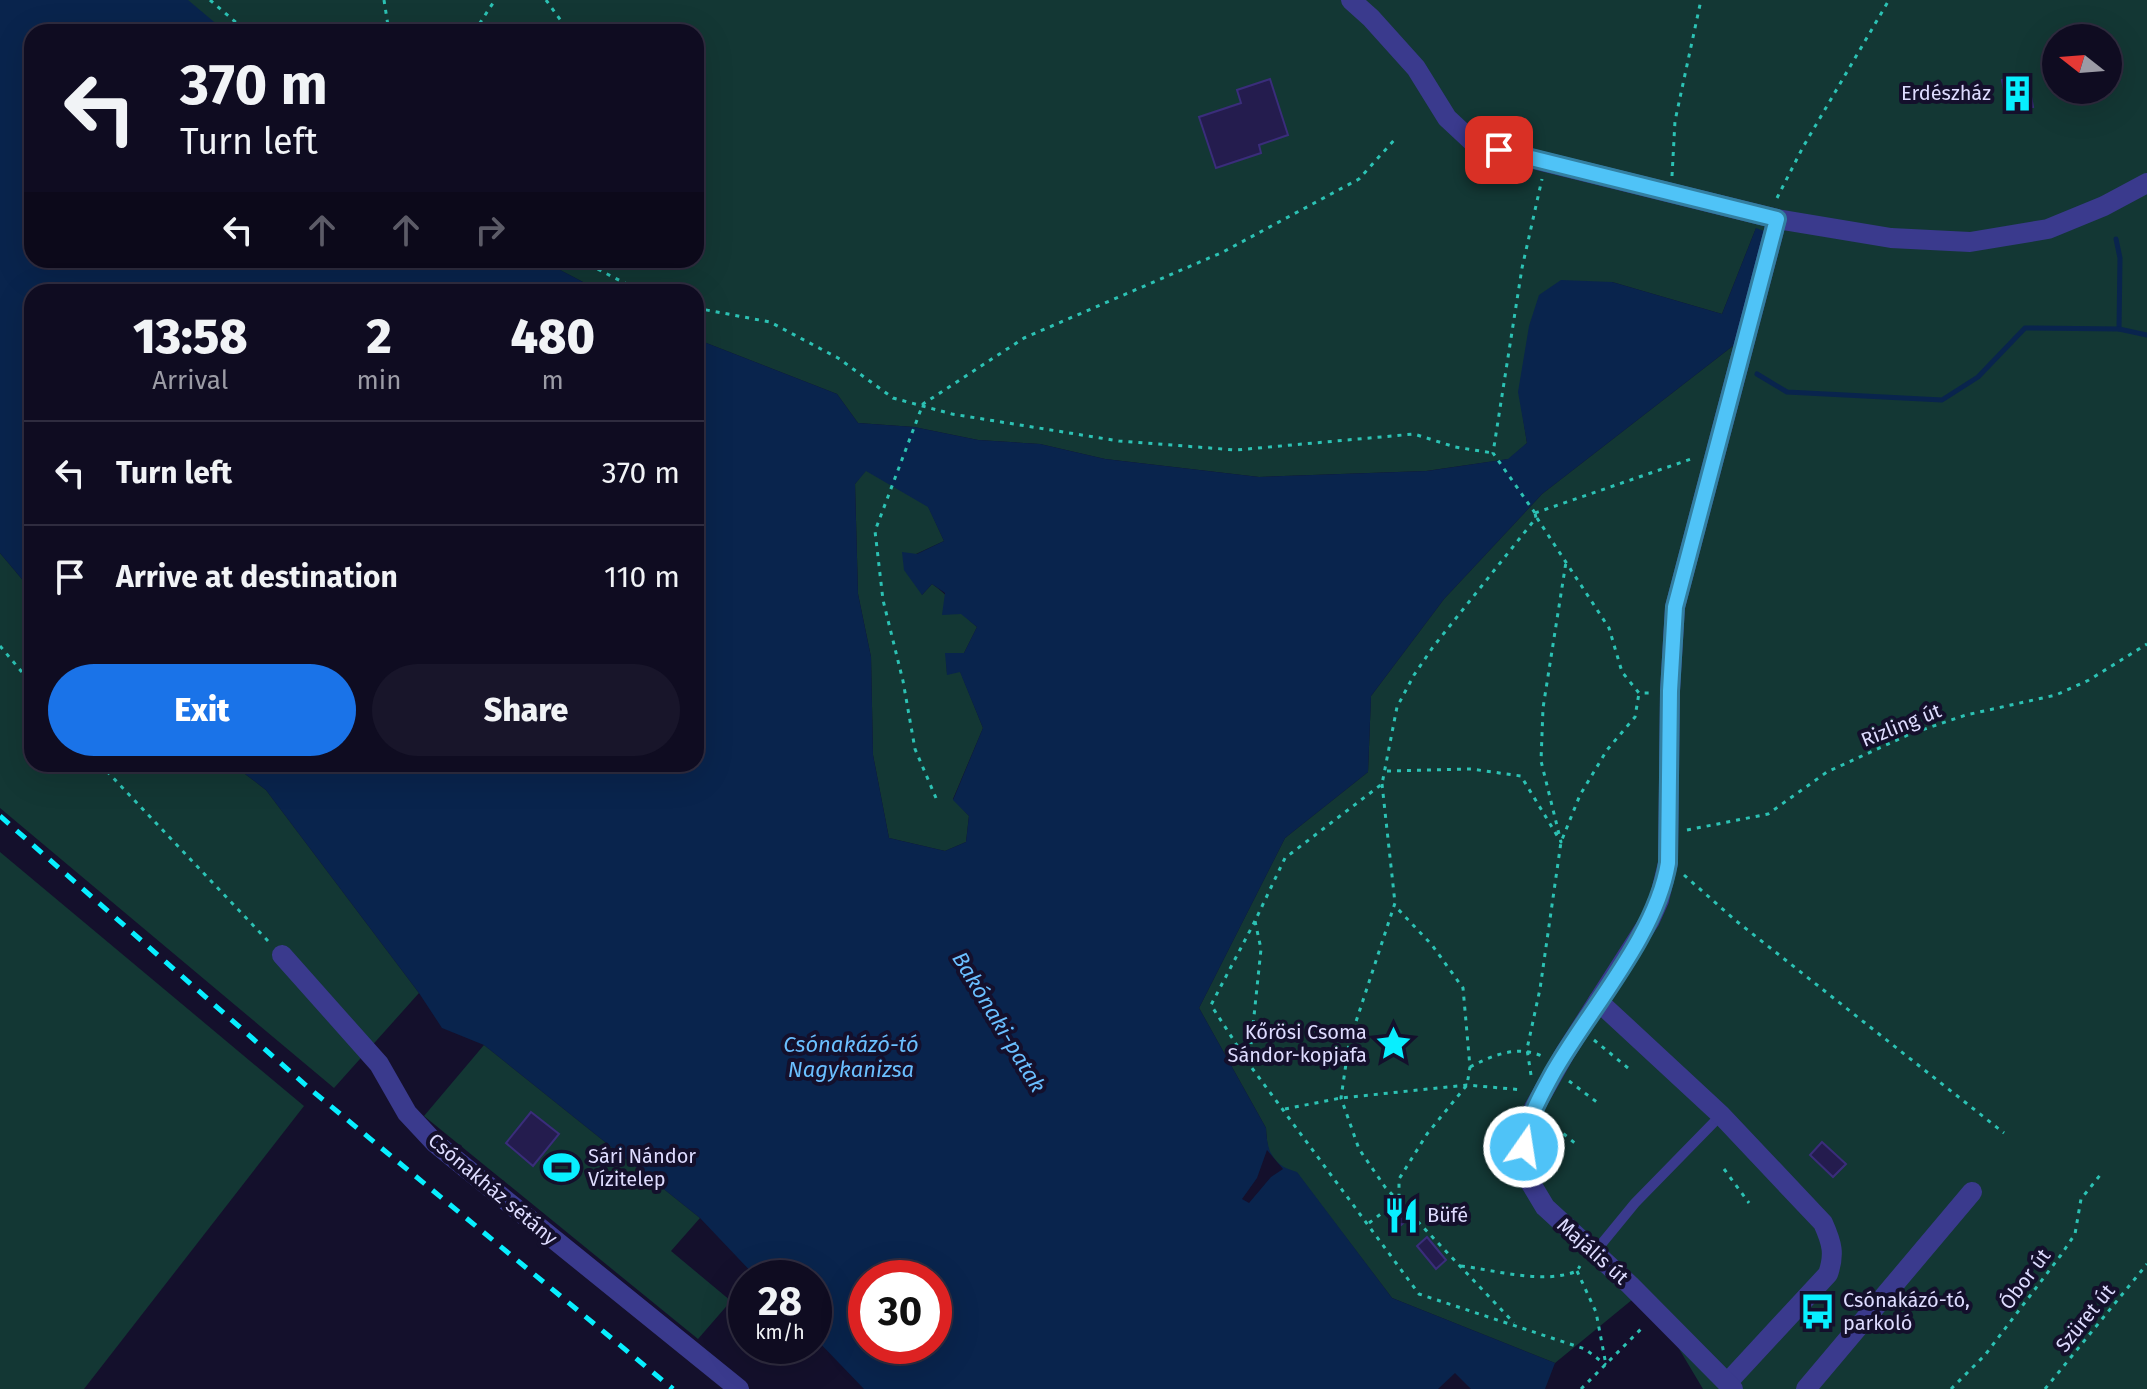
<!DOCTYPE html>
<html lang="en">
<head>
<meta charset="utf-8">
<style>
	:root { --surface:#0f0c21; --page:#18152a; --text:#f1f3f6; --muted:#9b9ba5; --line:#2f2c3f; --accent:#1a73e8 }
	body { margin:0; font-family:"Fira Sans",sans-serif; background:var(--page); color:var(--text); height:100vh; display:flex; flex-direction:column; font-size:30px; white-space:nowrap }
	* { box-sizing:border-box; margin:0 }
	p { font-size:26px; color:var(--muted) }
	.icon { flex:none; width:44px; height:44px; fill:none; stroke:currentColor; stroke-width:2; stroke-linecap:round; stroke-linejoin:round }
	.map { position:relative; flex:1; overflow:hidden }
	.side { position:absolute; left:24px; top:284px; width:680px; height:488px; display:flex; flex-direction:column; background:var(--surface); border-radius:24px; box-shadow:0 8px 32px #0002,0 0 0 2px var(--line) }
	.side>* { flex:none }
	.guide { position:absolute; left:24px; top:24px; width:680px; height:244px; border-radius:24px; box-shadow:0 8px 32px #0002,0 0 0 2px var(--line); background:#0f0c21; color:var(--text); overflow:hidden }
	.needle { width:52px; rotate:287deg }
	.fabs { position:absolute; left:2042px; top:24px; display:grid; gap:16px }
	.fabs a { display:grid; place-items:center; width:80px; height:80px; border-radius:50%; background:var(--surface); box-shadow:0 8px 32px #0002,0 0 0 2px var(--line); font-size:40px }
	.speed { position:absolute; left:728px; top:1260px; display:flex; gap:16px; font-size:40px; font-weight:700; text-align:center }
	.speed>* { display:grid; place-content:center; width:104px; height:104px; border-radius:50%; background:var(--surface); box-shadow:0 8px 32px #0002,0 0 0 2px var(--line); line-height:1 }
	.speed small { font-size:20px; font-weight:400 }
	.speed .limit { border:12px solid #d22; background:#fff; color:#111 }
	.pin { position:absolute; display:grid; place-items:center; width:68px; height:68px; color:#fff; margin:-34px; border-radius:16px; box-shadow:0 4px 12px #0006 }
	.me { position:absolute; width:88px; margin:-44px; rotate:13deg; stroke-linejoin:round; filter:drop-shadow(0 0 6px #0008) }
	.turn { display:flex; align-items:center; gap:28px; height:168px; padding:0 24px; font-size:36px }
	.turn .icon { width:104px; height:104px; stroke-width:2.5 }
	.turn b { display:block; font-size:56px; line-height:68px }
	.lanes { display:flex; align-items:center; height:76px; padding:0 24px; background:#0003; justify-content:center; gap:40px; direction:ltr }
	.lanes .off { opacity:.35 }
	.eta { display:flex; justify-content:space-evenly; align-items:center; height:136px; text-align:center }
	.eta b { font-size:48px; font-weight:800; line-height:56px }
	.cta { display:flex; gap:16px; margin-top:auto; padding:16px 24px }
	.cta a { flex:1; height:92px; border-radius:48px; background:var(--accent); color:#fff; font-size:32px; font-weight:800; line-height:92px; text-align:center }
	.cta a+a { background:var(--page); color:var(--text) }
	ul { padding:0; list-style:none }
	li { display:flex; align-items:center; gap:24px; height:104px; padding:0 24px; border-top:2px solid var(--line) }
	li div { flex:1 }
	li b { display:block; font-size:30px }
	li em { font-style:normal }
	.map>svg:first-child { display:block }
</style>
</head>
<body>
<div class="map">
<svg width="2147" height="1389" viewBox="0 0 2147 1389">
	<rect width="100%" height="100%" fill="#14102c"/>
	<g fill="#133734" fill-rule="evenodd">
		<path d="M149 0H2147V1389H1703L1644 1290 1555 1363 1392 1298 1297 1173C1271 1166 1267 1153 1266 1128L1199 1008 1285 838 1368 772 1371 696 1444 599 1542 494 1743 338 1756 228 1722 314 1612 282 1519 392 1527 443 1509 459 1426 471 1259 477 1105 459 1040 444 978 440 914 427 858 423 837 394 696 339V292H602L541 260H696V32H186ZM2056 38H2108V90H2056Z"/>
		<path d="M866 470 928 506 944 541 916 554 922 595 932 584C950 596 960 613 977 627L964 653H946L947 674 960 671 983 728 953 799 969 816 966 842 945 851 889 838 873 755 871 657 858 594 855 484Z"/>
		<polygon points="0,553 32,591 32,764 232,764 266,790 419,993 334,1088 0,808"/>
		<polygon points="0,852 304,1106 84,1389 0,1389"/>
		<polygon points="484,1045 700,1218 671,1251 731,1301 698,1339 424,1116"/>
	</g>
	<g fill="#09244d" fill-rule="evenodd">
		<polygon points="0,0 188,0 226,32 32,32 32,260 541,260 602,292 32,292 32,591 0,553"/>
		<path d="M1756 228 1764 231 1743 338 1542 494 1444 599 1371 696 1368 772 1285 838 1199 1008 1266 1128C1267 1152 1273 1166 1297 1172L1392 1298 1555 1363 1545 1389H1471L1455 1373 1438 1389H864L814 1337V1278H757L700 1218 484 1045 442 1028 419 993 266 790 232 764H696V339L837 394 858 423 914 427 978 440 1040 444 1105 459 1259 477 1427 471 1508 459 1527 443 1518 392 1529 326 1539 295 1561 280 1612 282 1722 314ZM866 471 928 507 944 541 917 554 902 552 904 570 922 595 932 584 945 593 942 615 961 614 977 627 964 653H945L947 675 960 672 983 728 953 800 969 816 966 842 945 851 889 838 873 755 871 657 858 594 855 484ZM866 1278H934V1346H866Z"/>
	</g>
	<polygon fill="#14102c" points="1267,1150 1283,1169 1271,1177 1249,1203 1242,1199 1257,1178"/>
	<g fill="none" stroke-linecap="round" stroke-linejoin="round">
		<g stroke="#09244d" stroke-width="5">
			<polyline points="2116,239 2120,258 2119,329"/>
			<polyline points="1757,374 1787,392 1942,400 1978,377 2025,328 2119,329 2147,335"/>
		</g>
	</g>
	<g fill="#241c4e" stroke="#3a2d7b" stroke-width="2">
		<polygon points="2027,75 2033,107 2008,111 2002,80"/>
		<polygon points="1270,79 1288,135 1259,145 1261,153 1216,168 1199,117 1241,103 1237,90"/>
		<polygon points="531,1112 559,1134 533,1166 506,1143"/>
		<polygon points="1822,1142 1846,1164 1833,1177 1810,1155"/>
		<polygon points="1402,1205 1411,1216 1401,1225 1391,1213"/>
		<polygon points="1427,1237 1446,1260 1436,1269 1417,1246"/>
	</g>
	<g fill="none" stroke-linecap="round" stroke-linejoin="round">
		<g stroke="#2cc2b4" stroke-width="3" stroke-dasharray="4 6" stroke-linecap="butt">
			<polyline points="210,0 247,32"/>
			<polyline points="384,0 389,32"/>
			<polyline points="546,0 569,32"/>
			<polyline points="474,32 495,0"/>
			<polyline points="1672,176 1675,121 1701,0"/>
			<polyline points="1777,198 1803,147 1889,0"/>
			<polyline points="580,260 642,292"/>
			<polyline points="696,308 770,322 838,358 893,398 952,414 1119,441 1236,450 1414,434 1455,447 1493,453"/>
			<polyline points="1535,513 1493,453 1522,268 1542,179"/>
			<polyline points="1535,513 1694,458"/>
			<polyline points="1537,518 1609,628 1622,672 1639,693 1650,693"/>
			<polyline points="0,646 32,684"/>
			<polyline points="100,764 268,941"/>
			<polyline points="1387,771 1471,769 1521,776 1561,842 1541,761 1543,708 1566,562"/>
			<polyline points="1382,784 1395,903 1349,1043 1341,1098 1359,1149 1385,1187 1514,1323"/>
			<polyline points="936,798 915,749 903,681 883,600 875,531 923,404 1024,338 1223,252 1359,179 1396,138"/>
			<polyline points="1687,830 1768,814 1827,772 1910,734 1966,715 2056,695 2089,680 2147,644"/>
			<polyline points="1684,875 1735,920 2004,1133"/>
			<polyline points="1255,921 1211,1005 1249,1064 1419,1294 1585,1349 1606,1365"/>
			<polyline points="1594,1040 1628,1068"/>
			<polyline points="1249,1064 1261,949 1255,921 1285,858 1382,784 1397,707 1414,675 1433,647 1536,518 1535,513"/>
			<path d="M1470 1067C1493 1055 1517 1045 1542 1056"/>
			<polyline points="1531,1075 1527,1049 1540,989 1561,842 1580,795 1607,750 1635,717 1639,693"/>
			<polyline points="1569,1081 1598,1103"/>
			<polyline points="1285,1109 1341,1098 1467,1085 1523,1090"/>
			<polyline points="1548,1121 1576,1144"/>
			<polyline points="1724,1169 1749,1203"/>
			<polyline points="1369,1223 1399,1200 1399,1179 1427,1134 1467,1085 1470,1067 1463,988 1432,945 1395,906"/>
			<path d="M1461 1266C1496 1270 1543 1285 1577 1271L1580 1266"/>
			<polyline points="1577,1271 1596,1312 1606,1365"/>
			<polyline points="1581,1389 1643,1327"/>
			<polyline points="1951,1389 1985,1355 2061,1255 2075,1234 2081,1199 2101,1174"/>
			<polyline points="2045,1389 2147,1264"/>
		</g>
		<polyline stroke="#3a3a8d" stroke-width="10" points="1594,1253 1635,1203 1721,1115"/>
		<g stroke="#3a3a8d" stroke-width="20">
			<polyline points="1351,0 1371,18 1416,68 1447,118 1476,145 1777,219 1891,238 1970,242 2048,229 2104,206 2147,183"/>
			<polyline points="282,955 379,1064 407,1113 435,1143 739,1389"/>
			<path d="M1598 1001 1721 1115 1823 1223C1832 1243 1835 1254 1828 1274L1728 1382"/>
			<polyline points="1733,1389 1630,1285 1545,1207 1530,1182 1525,1159 1525,1137 1534,1108 1565,1053 1650,920 1659,900 1668,863 1670,691 1675,607 1777,219"/>
			<polyline points="1806,1389 1972,1192"/>
		</g>
		<polyline stroke="#08efff" stroke-width="5" stroke-dasharray="12 10" stroke-linecap="butt" points="0,816 310,1089 673,1389"/>
	</g>
	<g fill="none" stroke-linecap="round" stroke-linejoin="round">
		<defs>
			<path id="route" d="M1499 150 1777 219 1675 607 1670 691 1668 863C1656 936 1590 1008 1553 1073 1540 1097 1527 1119 1524 1147"/>
		</defs>
		<use href="#route" stroke="#337fa1" stroke-width="20"/>
		<use href="#route" stroke="#4fc3f7" stroke-width="14"/>
	</g>
	<defs>
		<symbol id="building-bare" viewBox="-9 -9 18 18"><path d="M-4-6H4V6H1V3H-1V6H-4ZM-2.5-4.3h1.7v1.8h-1.7ZM.8-4.3h1.7v1.8H.8ZM-2.5-1h1.7V.8h-1.7ZM.8-1h1.7V.8H.8Z" fill="#08efff" stroke="#14102c" stroke-width="2.5" paint-order="stroke"/></symbol>
		<symbol id="sight-bare" viewBox="-9 -9 18 18"><path d="M0-6L1.8-2.2L6-1.7L2.9 1.2L3.7 5.4L0 3.3L-3.7 5.4L-2.9 1.2L-6-1.7L-1.8-2.2Z" fill="#08efff" stroke="#14102c" stroke-width="2.5" paint-order="stroke"/></symbol>
		<symbol id="stadium-bare" viewBox="-9 -9 18 18"><path d="M0-5a6.5 5 0 1 0 0 10a6.5 5 0 1 0 0-10ZM-3.5-1.8h7v3.6h-7Z" fill="#08efff" stroke="#14102c" stroke-width="2.5" paint-order="stroke"/></symbol>
		<symbol id="restaurant-bare" viewBox="-9 -9 18 18"><path d="M-5-6h1v4h1v-4h1v4h1v-4h1v5L-1.5 .5V6h-2V.5L-5-1ZM5-6V6H3V1.5H1.5Q1.5-4 5-6Z" fill="#08efff" stroke="#14102c" stroke-width="2.5" paint-order="stroke"/></symbol>
		<symbol id="bus-bare" viewBox="-9 -9 18 18"><path d="M-5-6H5V4H4V6H2V4H-2V6H-4V4H-5ZM-3.5-4V0h7V-4ZM-3.5 1.2v1.5H-2V1.2ZM2 1.2v1.5H3.5V1.2Z" fill="#08efff" stroke="#14102c" stroke-width="2.5" paint-order="stroke"/></symbol>
	</defs>
	<g fill-rule="evenodd">
		<use href="#building-bare" x="1992" y="68" width="51" height="51"/>
		<use href="#sight-bare" x="1368" y="1018" width="51" height="51"/>
		<use href="#stadium-bare" x="536" y="1142" width="51" height="51"/>
		<use href="#restaurant-bare" x="1376" y="1190" width="51" height="51"/>
		<use href="#bus-bare" x="1792" y="1286" width="51" height="51"/>
	</g>
	<g text-anchor="middle" dominant-baseline="central" stroke-width="8" stroke-linejoin="round" paint-order="stroke">
		<g font-size="20" fill="#dedcff" stroke="#14102c" text-anchor="start">
			<text x="1991" y="93" text-anchor="end">Erdészház</text>
			<text x="1367" y="1032" text-anchor="end">Kőrösi Csoma<tspan x="1367" dy="23">Sándor-kopjafa</tspan></text>
			<text x="588" y="1156">Sári Nándor<tspan x="588" dy="23">Vízitelep</tspan></text>
			<text x="1427" y="1215">Büfé</text>
			<text x="1843" y="1300">Csónakázó-tó,<tspan x="1843" dy="23">parkoló</tspan></text>
		</g>
		<g font-size="20" fill="#dedcff" stroke="#14102c">
			<text transform="translate(1901 725) rotate(-22)">Rizling út</text>
			<text transform="translate(493 1189) rotate(40)">Csónakház sétány</text>
			<text transform="translate(1593 1251) rotate(42)">Majális út</text>
			<text transform="translate(2025 1279) rotate(-53)">Óbor út</text>
			<text transform="translate(2085 1318) rotate(-51)">Szüret út</text>
		</g>
		<g font-size="22" font-style="italic" fill="#6abfff" stroke="#14102c">
			<text transform="translate(999 1022) rotate(59)">Bakónaki-patak</text>
			<text x="851" y="1044">Csónakázó-tó<tspan x="851" dy="25">Nagykanizsa</tspan></text>
		</g>
	</g>
</svg>
<div class="fabs">
<a><svg class="needle" viewBox="-14 -14 28 28"><path d="M0-13l5 13h-10z" fill="#e53935"/><path d="M0 13l5-13h-10z" fill="#9b9ba5"/></svg></a>
</div>
<div class="speed"><div>28<small>km/h</small></div><div class="limit">30</div></div>
<div class="pin" style="left:1499px;top:150px;background:#d93025"><svg class="icon" aria-label="arrive" viewBox="0 0 24 24"><path d="M6 21V4h12l-3 4 3 4H6"/></svg></div>
<svg class="me" style="left:1524px;top:1147px" viewBox="-20 -20 40 40"><circle r="17" fill="#4fc3f7" stroke="#fff" stroke-width="3"/><path d="M0-11L8 9 0 5-8 9z" fill="#fff"/></svg>
<div class="guide">
<div class="turn"><svg class="icon" aria-label="left" viewBox="0 0 24 24"><path d="M17 20v-9H6M10 6l-5 5 5 5"/></svg><div><b>370 m</b>Turn left</div></div>
<div class="lanes"><svg class="icon" aria-label="left" viewBox="0 0 24 24"><path d="M17 20v-9H6M10 6l-5 5 5 5"/></svg><svg class="icon off" aria-label="ahead" viewBox="0 0 24 24"><path d="M12 20V5M6 11l6-6 6 6"/></svg><svg class="icon off" aria-label="ahead" viewBox="0 0 24 24"><path d="M12 20V5M6 11l6-6 6 6"/></svg><svg class="icon off" aria-label="right" viewBox="0 0 24 24"><path d="M7 20v-9h11M14 6l5 5-5 5"/></svg></div>
</div>
<section class="side">
<div class="eta">
<div><b>13:58</b><p>Arrival</p></div>
<div><b>2</b><p>min</p></div>
<div><b>480</b><p>m</p></div>
</div>
<ul>
<li><svg class="icon" aria-label="left" viewBox="0 0 24 24"><path d="M17 20v-9H6M10 6l-5 5 5 5"/></svg><div><b>Turn left</b></div><em>370 m</em></li>
<li><svg class="icon" aria-label="arrive" viewBox="0 0 24 24"><path d="M6 21V4h12l-3 4 3 4H6"/></svg><div><b>Arrive at destination</b></div><em>110 m</em></li>
</ul>
<div class="cta"><a>Exit</a><a>Share</a></div>
</section>
</div>
</body>
</html>
